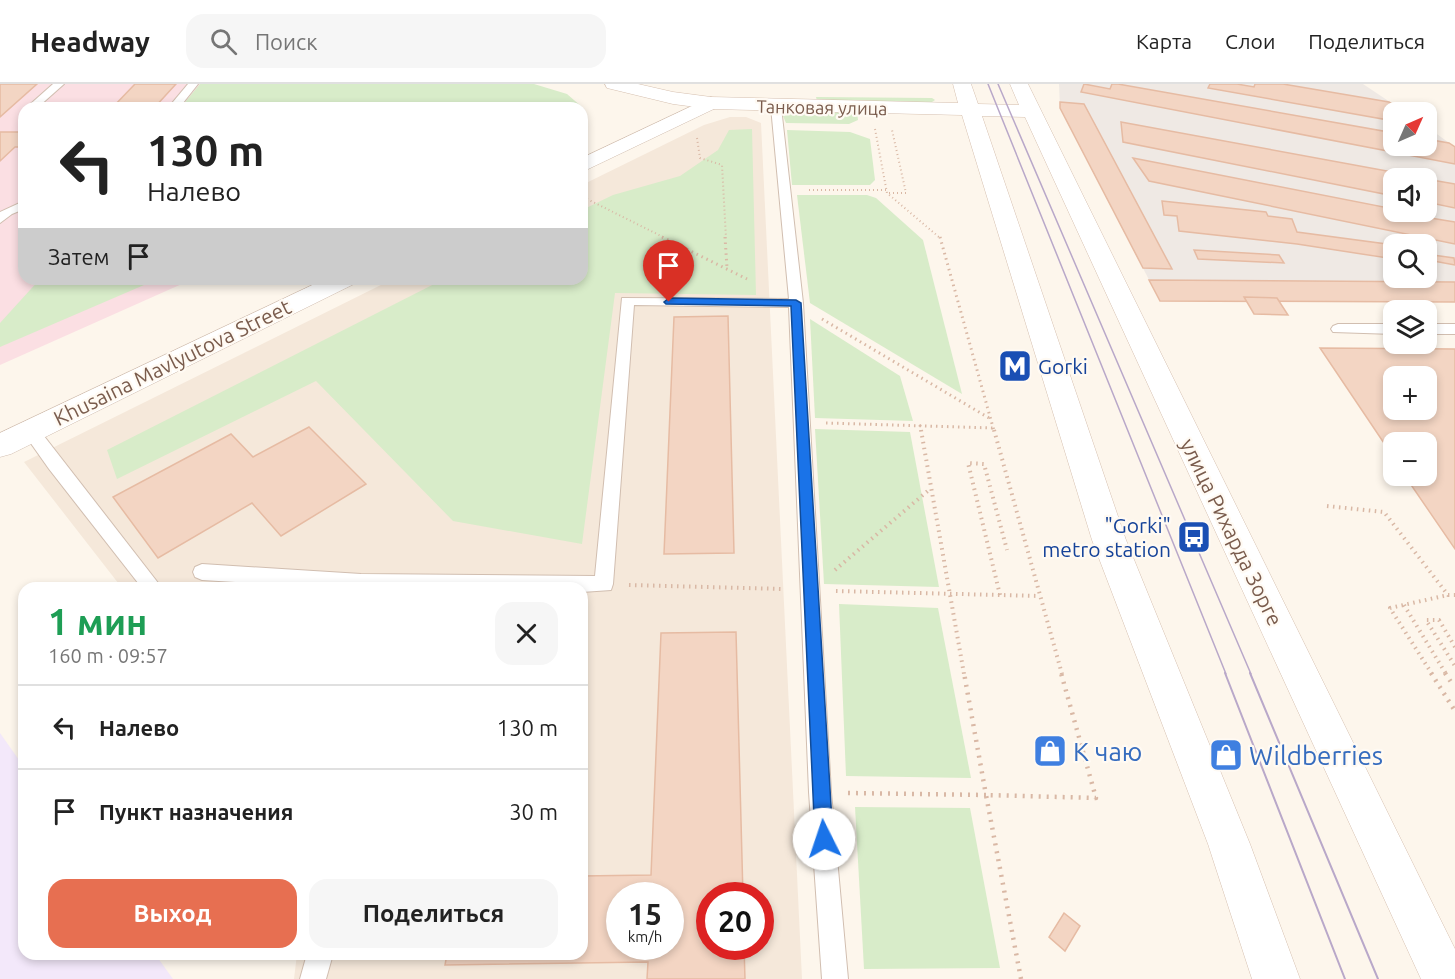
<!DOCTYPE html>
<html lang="ru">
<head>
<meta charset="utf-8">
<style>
	:root { --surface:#fff; --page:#f6f6f6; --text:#222; --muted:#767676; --line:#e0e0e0; --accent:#e76f51 }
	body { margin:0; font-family:Ubuntu,sans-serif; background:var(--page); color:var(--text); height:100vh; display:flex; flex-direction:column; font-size:22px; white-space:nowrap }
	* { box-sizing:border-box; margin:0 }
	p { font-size:20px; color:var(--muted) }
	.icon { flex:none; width:33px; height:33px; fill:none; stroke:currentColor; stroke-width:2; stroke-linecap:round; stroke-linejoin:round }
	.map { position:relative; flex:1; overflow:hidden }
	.drawer { position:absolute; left:18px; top:498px; width:570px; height:378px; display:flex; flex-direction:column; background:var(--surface); border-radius:18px; box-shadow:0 3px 9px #0003 }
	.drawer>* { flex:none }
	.banner { position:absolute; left:18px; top:18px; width:570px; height:183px; border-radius:18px; box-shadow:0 3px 9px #0003; background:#fff; color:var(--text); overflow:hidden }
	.needle { width:39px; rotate:45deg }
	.buttons { position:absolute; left:1383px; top:18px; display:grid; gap:12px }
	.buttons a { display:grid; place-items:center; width:54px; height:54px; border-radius:12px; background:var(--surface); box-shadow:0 3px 9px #0003; font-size:30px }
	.speed { position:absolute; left:606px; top:798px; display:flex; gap:12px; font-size:30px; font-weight:700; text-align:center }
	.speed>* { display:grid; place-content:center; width:78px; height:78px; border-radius:50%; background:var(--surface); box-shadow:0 3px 9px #0003; line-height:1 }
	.speed small { font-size:15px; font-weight:400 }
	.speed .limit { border:9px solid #d22; background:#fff; color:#111 }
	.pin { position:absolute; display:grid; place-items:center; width:51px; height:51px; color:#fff; margin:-62px -26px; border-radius:50% 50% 50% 0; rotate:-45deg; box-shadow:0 0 6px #0007 }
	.pin .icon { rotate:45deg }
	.me { position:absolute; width:66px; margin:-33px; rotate:356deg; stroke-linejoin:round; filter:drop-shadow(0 0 4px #0008) }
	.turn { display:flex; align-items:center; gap:21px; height:126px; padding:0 30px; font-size:27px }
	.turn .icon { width:78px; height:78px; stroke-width:2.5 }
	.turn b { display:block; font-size:42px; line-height:51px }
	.then { display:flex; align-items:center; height:57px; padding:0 30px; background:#0003; gap:12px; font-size:22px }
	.round { display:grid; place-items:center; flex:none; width:63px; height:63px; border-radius:18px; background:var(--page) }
	.summary { display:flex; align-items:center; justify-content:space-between; height:102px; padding:0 30px }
	h1 { font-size:36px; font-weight:700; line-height:45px; color:#1e9e55 }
	.button { display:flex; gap:12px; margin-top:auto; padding:12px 30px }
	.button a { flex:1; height:69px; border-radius:18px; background:var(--accent); color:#fff; font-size:24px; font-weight:700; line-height:69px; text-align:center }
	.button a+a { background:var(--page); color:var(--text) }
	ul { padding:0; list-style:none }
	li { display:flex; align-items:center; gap:18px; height:84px; padding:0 30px; border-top:2px solid var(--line) }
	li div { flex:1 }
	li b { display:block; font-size:22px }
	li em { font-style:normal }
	header { display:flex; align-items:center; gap:36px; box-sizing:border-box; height:84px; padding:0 30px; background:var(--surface); border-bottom:2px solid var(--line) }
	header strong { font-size:28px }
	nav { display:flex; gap:33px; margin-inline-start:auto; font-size:21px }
	.search { width:420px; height:54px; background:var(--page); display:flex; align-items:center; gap:15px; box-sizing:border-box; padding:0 21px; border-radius:18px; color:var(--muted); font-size:22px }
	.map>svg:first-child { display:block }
</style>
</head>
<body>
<header>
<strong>Headway</strong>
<div class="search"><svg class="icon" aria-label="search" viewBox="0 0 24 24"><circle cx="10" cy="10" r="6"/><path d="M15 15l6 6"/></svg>Поиск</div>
<nav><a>Карта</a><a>Слои</a><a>Поделиться</a></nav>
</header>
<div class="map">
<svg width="1455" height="895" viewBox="0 0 1455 895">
	<rect width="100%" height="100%" fill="#fdf6ec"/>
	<path fill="#f5e8da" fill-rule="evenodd" d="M730 33H746L761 39 802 895H294L297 870H582V504H122L24 378 393 195H582V101L704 41ZM620 812H670V862H620ZM710 812H760V862H710Z"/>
	<path fill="#efe9e4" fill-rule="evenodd" d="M1059 0H1363L1405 28H1394V62H1426L1427 43 1455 63V218L1160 217 1060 24ZM1394 94H1426V128H1394ZM1394 160H1426V194H1394Z"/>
	<polygon fill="#f3e8fa" points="0,649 24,683 24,870 155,870 173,895 0,895"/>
	<polygon fill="#fbdfe3" points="0,0 207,0 189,24 24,24 24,195 193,195 0,281"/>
	<g fill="#d8ecc9">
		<polygon points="200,0 534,0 567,10 582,23 180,24"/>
		<polygon points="816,13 932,14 935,16 932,18 817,17"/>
		<polygon points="857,28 858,36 849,40 786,39 783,32 797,29"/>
		<polygon points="752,45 756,211 615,209 582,460 453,437 316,297 117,395 107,366 444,195 582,195 582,126 613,111 680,92 718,66 729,46"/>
		<polygon points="787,46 850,48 870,55 875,96 870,101 792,101"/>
		<polygon points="797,111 867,111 876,114 923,156 962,310 810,219"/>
		<polygon points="40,195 158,195 0,263 0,239"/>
		<polygon points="810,235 900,292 913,337 815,334"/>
		<polygon points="815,345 910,348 939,503 824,500"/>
		<polygon points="839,520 938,524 971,694 846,692"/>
		<polygon points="855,723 970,724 1000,884 864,885"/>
	</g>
	<g fill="#f3d5c3" stroke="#e6bba3" stroke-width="1.5" fill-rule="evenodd">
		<polygon points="0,0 37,0 0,33"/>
		<polygon points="135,0 176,0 154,24 112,24"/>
		<polygon points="1084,0 1110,5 1112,0 1118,0 1394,49 1394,62 1426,62 1426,55 1449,59 1455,63 1455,80 1081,8"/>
		<polygon points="1210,0 1237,0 1254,3 1255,0 1283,0 1389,18 1405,28 1394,28 1394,37 1208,4"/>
		<polygon points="1060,18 1084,20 1172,185 1143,184 1060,24"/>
		<polygon points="1121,38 1425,94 1394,94 1394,112 1123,58"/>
		<polygon points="0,48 24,48 24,63 15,63 0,77"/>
		<polygon points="1133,74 1394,125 1394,128 1455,138 1455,160 1149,97"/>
		<polygon points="1426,95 1455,100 1455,124 1426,118"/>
		<polygon points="1162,117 1266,128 1268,132 1292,135 1297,148 1394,161 1394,175 1297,160 1179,147 1177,132 1164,131"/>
		<polygon points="1194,166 1279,171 1284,179 1198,175"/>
		<polygon points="1426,170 1454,174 1455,181 1428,176 1429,180 1426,180"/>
		<polygon points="1149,196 1455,198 1455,218 1160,217"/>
		<polygon points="1244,213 1277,214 1288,231 1254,230"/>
		<polygon points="728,232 734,469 664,470 674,233"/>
		<path d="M1320 264 1455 265V465L1405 392H1426V358H1394V374ZM1394 292H1426V326H1394Z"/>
		<polygon points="309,343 366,400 281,452 252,419 158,474 113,413 231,350 253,373"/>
		<path d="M736 548 743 812H710V862H744L745 895H647L648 878 445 881 447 870H582V792L651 791 661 549ZM620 812H670V862H620Z"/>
		<polygon points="1064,829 1080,842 1065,867 1049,853"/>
	</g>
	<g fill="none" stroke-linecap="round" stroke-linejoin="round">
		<defs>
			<g id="service">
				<polygon points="53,0 64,0 37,24 26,24"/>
				<polygon points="188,0 198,0 179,24 168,24"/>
				<polygon points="776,20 781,23 803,219 831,708 848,895 822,895 809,708 789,223 634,221 613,500 611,506 582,508 582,504 333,504 202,496 195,493 193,488 195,483 202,480 361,490 595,492 622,214 789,215 771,23"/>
				<polygon points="24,117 24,125 12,130 0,139 0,128"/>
				<polygon points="1338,240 1394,240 1394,250 1333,248 1331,245 1333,242"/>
				<rect x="1426" y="240" width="29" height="10"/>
				<polygon points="31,341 37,343 162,504 142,504 49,385 25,351 23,347 25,343"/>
				<polygon points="307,870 333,870 326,895 300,895"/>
			</g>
			<g id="tertiary">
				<polygon points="711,13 718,15 721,19 718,23 582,88 582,74"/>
				<polygon points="325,195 358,195 354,200 11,370 0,373 0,349"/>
			</g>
			<polygon id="secondary" points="605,0 638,0 673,8 711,13 958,19 953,0 971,0 978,20 1019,21 1010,0 1028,0 1455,865 1455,895 1421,895 1025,33 982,32 1126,456 1250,760 1300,895 1252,895 1208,760 1092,456 962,31 711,25 673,20 607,4"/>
		</defs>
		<use href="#service" stroke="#d1beb0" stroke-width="2"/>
		<use href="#tertiary" stroke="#d1beb0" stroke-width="1"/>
		<use href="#secondary" stroke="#d6c0b0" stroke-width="1"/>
		<g stroke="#d9b8a5" stroke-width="2" stroke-dasharray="1 3" stroke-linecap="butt">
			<polyline points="875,45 887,109 940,154"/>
			<polyline points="697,54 700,74 722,81 726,154"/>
			<polyline points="809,106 886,106"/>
			<polyline points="889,109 906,109 892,46"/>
			<polyline points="587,115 665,154"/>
		</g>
		<g stroke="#d9b8a5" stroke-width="3" stroke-dasharray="1.5 4" stroke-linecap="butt">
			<polyline points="662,153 747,195"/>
			<polyline points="725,153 727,184"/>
			<polyline points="940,153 994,347"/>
			<polyline points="822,235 989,334"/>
			<polyline points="826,339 993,344"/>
			<polyline points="920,341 921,347"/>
		</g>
		<g stroke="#d9b8a5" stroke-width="4" stroke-dasharray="1.5 4.5" stroke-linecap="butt">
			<polyline points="921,346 964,590"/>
			<polyline points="994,346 1062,590"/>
			<polyline points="1327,422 1384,428 1448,511 1455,511"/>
			<polyline points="835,486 930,405"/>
			<polyline points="629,501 783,505"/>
			<polyline points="836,507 1040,512"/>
			<polyline points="1000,511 968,379 984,380 1007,466"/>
			<polyline points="1404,521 1446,590"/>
			<polyline points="1455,563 1439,536 1426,536 1455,582"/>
			<polyline points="1432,590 1390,524 1448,511"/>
		</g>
		<g stroke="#d9b8a5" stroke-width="4.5" stroke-dasharray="2 6" stroke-linecap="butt">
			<polyline points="1431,589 1455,627"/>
			<polyline points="1445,589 1451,598 1455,598"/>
			<polyline points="848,709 986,711 964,589"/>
			<polyline points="1021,895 986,711 1096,714 1061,589"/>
		</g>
		<use href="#service" fill="#fff" fill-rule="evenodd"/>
		<use href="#tertiary" fill="#fff" fill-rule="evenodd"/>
		<use href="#secondary" fill="#fff" fill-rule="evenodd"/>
		<g stroke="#b9a8c9" stroke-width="1.5">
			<polyline points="988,0 1226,590"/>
			<polyline points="998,0 1251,590"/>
		</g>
		<g stroke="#b9a8c9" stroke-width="2">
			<polyline points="1225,589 1345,895"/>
			<polyline points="1250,589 1378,895"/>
		</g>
	</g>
	<polygon fill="#1a73e8" stroke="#114b97" stroke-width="1.5" points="669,214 796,216 801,219 833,755 830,761 824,764 818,761 815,755 791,222 666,220 664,218"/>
	<defs>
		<symbol id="metro-square" viewBox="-11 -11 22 22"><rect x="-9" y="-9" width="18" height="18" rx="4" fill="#1a4fb4" stroke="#fffaf3"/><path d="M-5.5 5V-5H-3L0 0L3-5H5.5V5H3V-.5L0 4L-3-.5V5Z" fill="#fff"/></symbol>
		<symbol id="bus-square" viewBox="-11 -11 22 22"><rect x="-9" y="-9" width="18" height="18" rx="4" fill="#1a4fb4" stroke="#fffaf3"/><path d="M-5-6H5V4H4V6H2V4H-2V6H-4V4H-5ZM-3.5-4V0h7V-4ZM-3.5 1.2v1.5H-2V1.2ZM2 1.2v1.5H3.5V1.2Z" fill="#fff"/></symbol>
		<symbol id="shop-square" viewBox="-11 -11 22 22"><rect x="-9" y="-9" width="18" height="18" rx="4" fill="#3f7fe0" stroke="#fffaf3"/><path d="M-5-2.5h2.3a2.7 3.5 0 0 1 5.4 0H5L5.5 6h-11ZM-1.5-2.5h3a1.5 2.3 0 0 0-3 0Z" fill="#fff"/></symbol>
	</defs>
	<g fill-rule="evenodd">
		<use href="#metro-square" x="996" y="263" width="38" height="38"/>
		<use href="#bus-square" x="1175" y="434" width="38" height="38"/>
		<use href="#shop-square" x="1031" y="648" width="38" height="38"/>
		<use href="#shop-square" x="1207" y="652" width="38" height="38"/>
	</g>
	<g text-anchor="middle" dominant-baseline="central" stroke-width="4.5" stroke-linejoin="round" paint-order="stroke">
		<g font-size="18" fill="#7a5c4d" stroke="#fffaf3">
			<text transform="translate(822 23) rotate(1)">Танковая улица</text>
		</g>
		<g font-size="21" fill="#7a5c4d" stroke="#fffaf3">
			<text transform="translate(172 278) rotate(-26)">Khusaina Mavlyutova Street</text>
			<text transform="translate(1232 448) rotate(64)">улица Рихарда Зорге</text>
		</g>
		<g font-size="21" fill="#164399" stroke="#fffaf3" text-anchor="start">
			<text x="1038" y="282">Gorki</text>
			<text x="1171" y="441" text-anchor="end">"Gorki"<tspan x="1171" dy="24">metro station</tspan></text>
		</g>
		<g font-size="26" fill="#366cbe" stroke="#fffaf3" text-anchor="start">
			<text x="1073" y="667">К чаю</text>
			<text x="1249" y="671">Wildberries</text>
		</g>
	</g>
</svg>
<div class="buttons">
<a><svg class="needle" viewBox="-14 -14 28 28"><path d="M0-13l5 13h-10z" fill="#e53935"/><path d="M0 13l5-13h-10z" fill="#767676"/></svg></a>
<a><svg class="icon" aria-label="sound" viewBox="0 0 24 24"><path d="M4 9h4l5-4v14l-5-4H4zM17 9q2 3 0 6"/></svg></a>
<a><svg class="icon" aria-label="search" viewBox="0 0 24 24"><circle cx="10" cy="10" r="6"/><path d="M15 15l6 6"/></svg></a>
<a><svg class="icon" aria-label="layers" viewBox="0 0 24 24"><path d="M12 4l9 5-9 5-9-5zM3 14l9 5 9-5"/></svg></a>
<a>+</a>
<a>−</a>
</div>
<div class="speed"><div>15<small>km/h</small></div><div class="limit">20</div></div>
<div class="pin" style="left:669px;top:218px;background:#d93025"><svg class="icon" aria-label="arrive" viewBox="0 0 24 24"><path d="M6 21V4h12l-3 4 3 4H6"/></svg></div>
<svg class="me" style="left:824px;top:755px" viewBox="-20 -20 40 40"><circle r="19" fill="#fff"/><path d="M0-13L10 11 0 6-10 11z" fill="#1a73e8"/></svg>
<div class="banner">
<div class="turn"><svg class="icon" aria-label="left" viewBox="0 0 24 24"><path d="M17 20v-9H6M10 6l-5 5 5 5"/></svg><div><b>130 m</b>Налево</div></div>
<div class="then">Затем<svg class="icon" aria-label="arrive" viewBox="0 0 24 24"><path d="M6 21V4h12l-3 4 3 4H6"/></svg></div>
</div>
<section class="drawer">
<div class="summary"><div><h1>1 мин</h1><p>160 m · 09:57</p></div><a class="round"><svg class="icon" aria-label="close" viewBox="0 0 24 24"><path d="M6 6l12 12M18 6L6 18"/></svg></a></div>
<ul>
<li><svg class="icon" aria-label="left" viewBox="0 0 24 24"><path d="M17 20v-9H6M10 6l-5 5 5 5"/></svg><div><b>Налево</b></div><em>130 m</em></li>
<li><svg class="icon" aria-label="arrive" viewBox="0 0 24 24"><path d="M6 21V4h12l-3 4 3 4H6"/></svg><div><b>Пункт назначения</b></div><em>30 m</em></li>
</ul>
<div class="button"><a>Выход</a><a>Поделиться</a></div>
</section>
</div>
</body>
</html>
